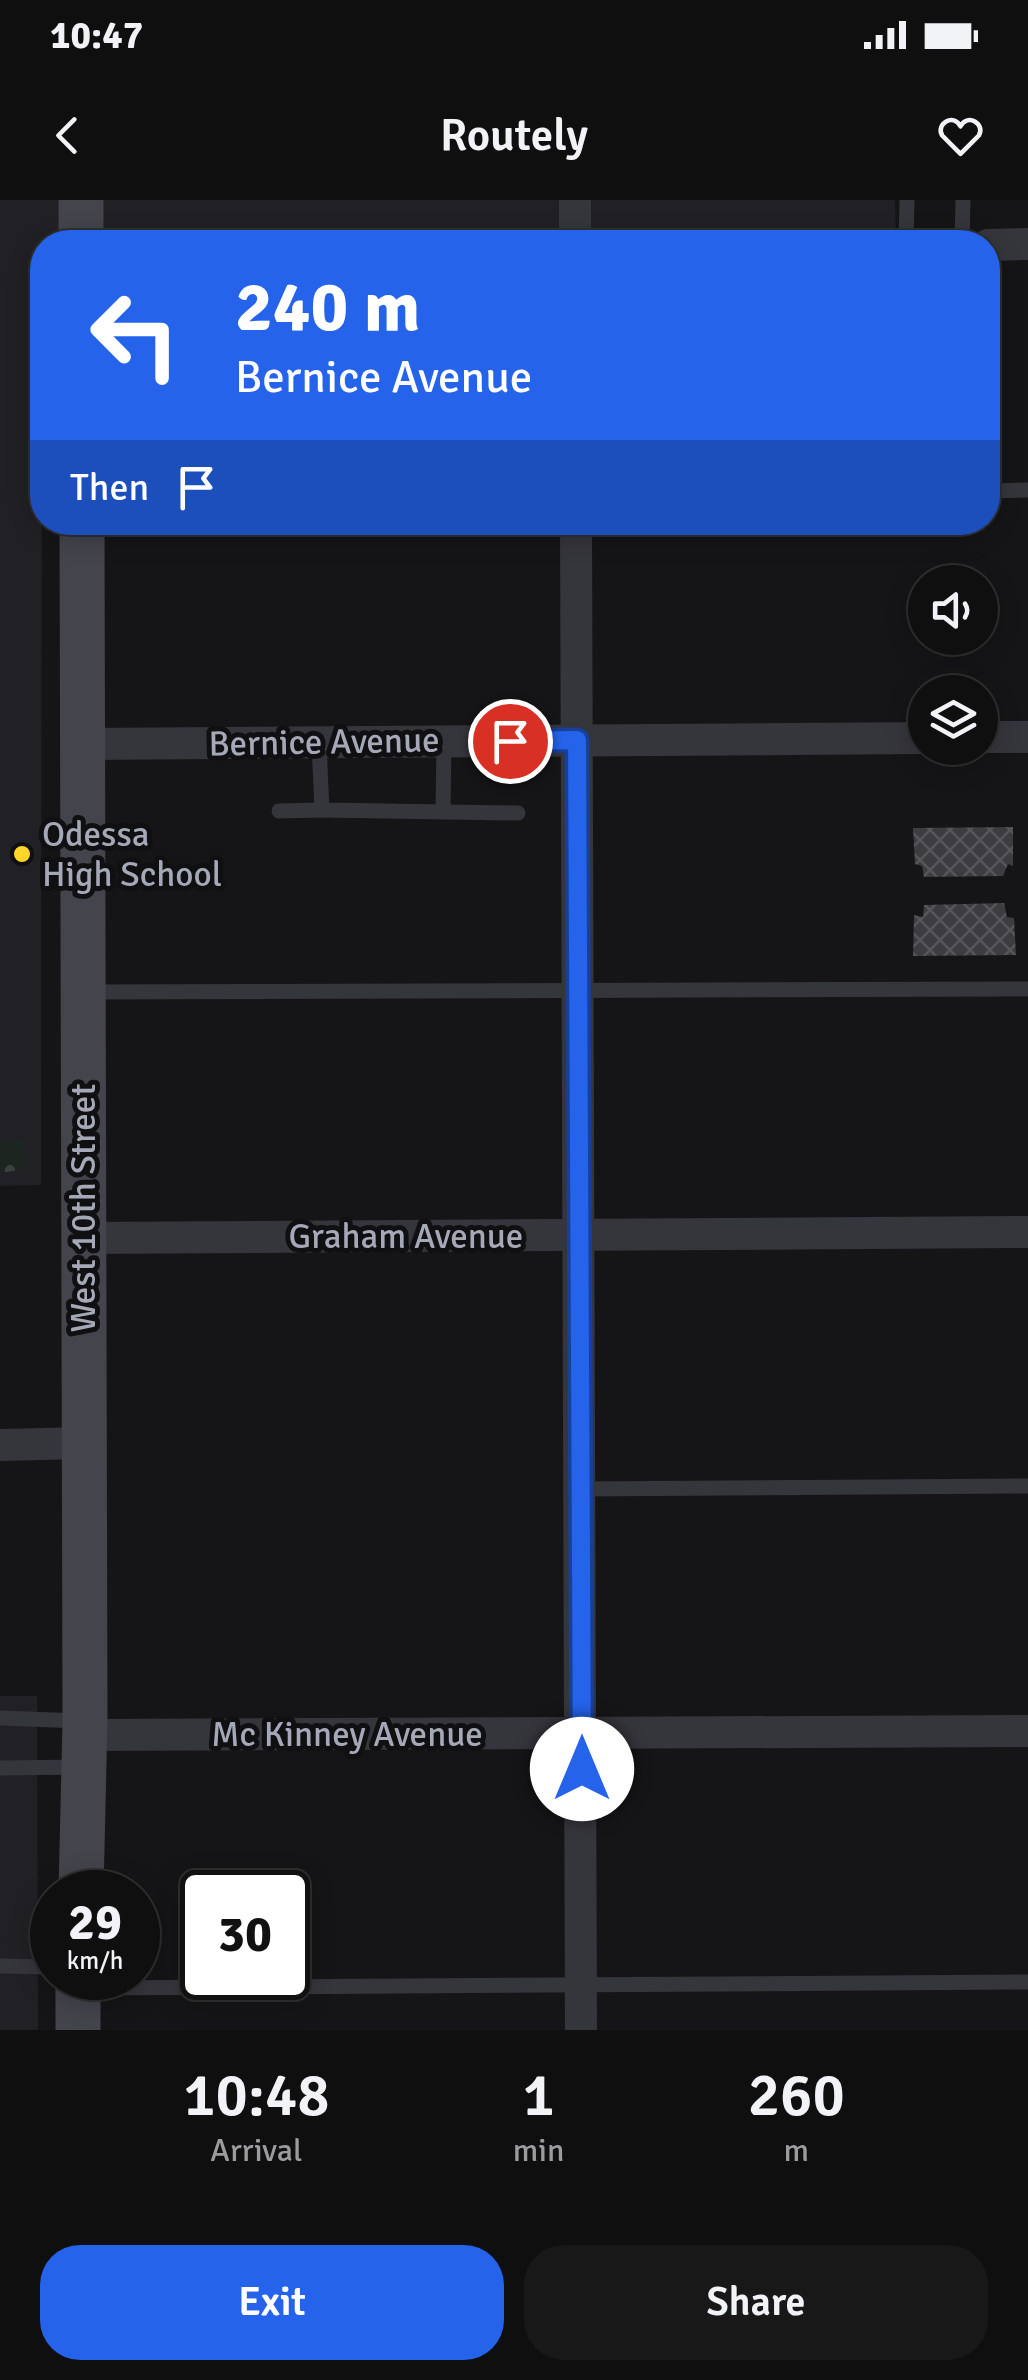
<!DOCTYPE html>
<html lang="en">
<head>
<meta charset="utf-8">
<style>
	:root { --surface:#100f10; --page:#191819; --text:#f1f3f6; --muted:#9c9c9f; --line:#302f30; --accent:#2563eb }
	body { margin:0; font-family:Signika,sans-serif; background:var(--page); color:var(--text); height:100vh; display:flex; flex-direction:column; font-size:38px; white-space:nowrap }
	* { box-sizing:border-box; margin:0 }
	p { font-size:32px; color:var(--muted) }
	.icon { flex:none; width:55px; height:55px; fill:none; stroke:currentColor; stroke-width:2; stroke-linecap:round; stroke-linejoin:round }
	.map { position:relative; height:1830px; overflow:hidden }
	.sheet { display:flex; flex-direction:column; background:var(--surface); flex:1 }
	.sheet>* { flex:none }
	.banner { position:absolute; left:30px; top:30px; width:970px; height:305px; border-radius:40px; box-shadow:0 5px 25px #0003,0 0 0 2px var(--line); background:#2563eb; color:#fff; overflow:hidden }
	.fabs { position:absolute; left:908px; top:365px; display:grid; gap:20px }
	.fabs a { display:grid; place-items:center; width:90px; height:90px; border-radius:50%; background:var(--surface); box-shadow:0 5px 25px #0003,0 0 0 2px var(--line); font-size:50px }
	.speed { position:absolute; left:30px; top:1670px; display:flex; gap:20px; font-size:50px; font-weight:700; text-align:center }
	.speed>* { display:grid; place-content:center; width:130px; height:130px; border-radius:50%; background:var(--surface); box-shadow:0 5px 25px #0003,0 0 0 2px var(--line); line-height:1 }
	.speed small { font-size:25px; font-weight:400 }
	.speed .limit { border:5px solid #111; border-radius:15px; background:#fff; color:#111 }
	.pin { position:absolute; display:grid; place-items:center; width:85px; height:85px; color:#fff; margin:-42px; border:5px solid #fff; border-radius:50%; box-shadow:0 2px 10px #0007 }
	.me { position:absolute; width:110px; margin:-55px; rotate:0deg; stroke-linejoin:round; filter:drop-shadow(0 0 8px #0008) }
	.turn { display:flex; align-items:center; gap:35px; height:210px; padding:0 40px; font-size:45px }
	.turn .icon { width:130px; height:130px; stroke-width:2.5 }
	.turn b { display:block; font-size:70px; line-height:85px }
	.then { display:flex; align-items:center; height:95px; padding:0 40px; background:#0003; gap:20px; font-size:38px }
	.eta { display:flex; justify-content:space-evenly; align-items:center; height:170px; text-align:center }
	.eta b { font-size:60px; font-weight:600; line-height:70px }
	.action { display:flex; gap:20px; margin-top:auto; padding:20px 40px }
	.action a { flex:1; height:115px; border-radius:40px; background:var(--accent); color:#fff; font-size:40px; font-weight:600; line-height:115px; text-align:center }
	.action a+a { background:var(--page); color:var(--text) }
	.status { display:flex; justify-content:space-between; align-items:center; height:70px; padding:0 50px; background:var(--surface); direction:ltr }
	.status svg { height:28px; fill:currentColor }
	header { display:flex; justify-content:space-between; align-items:center; height:130px; padding:0 40px; background:var(--surface); font-size:45px; font-weight:600 }
	.map>svg:first-child { display:block }
</style>
</head>
<body>
<div class="status"><b>10:47</b><svg viewBox="0 0 49 12"><path d="M0 12V9h3v3zM5 12V6h3v6zM10 12V3h3v9zM15 12V0h3v12zM26 1h20v11H26zM47 4h2v5h-2z"/></svg></div>
<header><svg class="icon" aria-label="back" viewBox="0 0 24 24"><path d="M15 5l-7 7 7 7"/></svg>Routely<svg class="icon" aria-label="heart" viewBox="0 0 24 24"><path d="M12 20l-8-8c-3-5 5-10 8-4 3-6 11-1 8 4z"/></svg></header>
<div class="map">
<svg width="1028" height="1830" viewBox="0 0 1028 1830">
	<defs>
		<pattern id="cemetery-stones" width="16" height="16" patternUnits="userSpaceOnUse" patternTransform="scale(2.5)"><rect width="16" height="16" fill="#1c251f"/><path d="M2 7V4a2 2 0 0 1 4 0v3zM10 15v-3a2 2 0 0 1 4 0v3z" fill="#3a423d"/></pattern>
		<pattern id="building-cross-hatch" width="8" height="8" patternUnits="userSpaceOnUse" patternTransform="scale(2.5)"><rect width="8" height="8" fill="#3c3c41"/><path d="M0 0l8 8M0 8l8-8" fill="none" stroke="#55555a"/></pattern>
	</defs>
	<rect width="100%" height="100%" fill="#151416"/>
	<g fill="#212024">
		<polygon points="0,0 895,0 896,39 42,42 41,985 0,986"/>
		<polygon points="0,1496 37,1496 38,1830 0,1830"/>
	</g>
	<polygon fill="url(#cemetery-stones)" points="22,940 25,969 1,973 0,944"/>
	<g fill="url(#building-cross-hatch)">
		<polygon points="1013,627 1013,666 1008,664 1003,676 924,677 922,666 915,664 913,628"/>
		<polygon points="1004,703 1007,717 1014,718 1016,755 913,756 914,715 923,717 924,705"/>
	</g>
	<g fill="none" stroke-linecap="round" stroke-linejoin="round">
		<g stroke="#35353c" stroke-width="15">
			<polyline points="906,42 907,0"/>
			<polyline points="962,42 963,0"/>
			<polyline points="988,291 1028,290"/>
			<polyline points="319,543 322,610 518,613"/>
			<polyline points="279,611 322,610"/>
			<polyline points="443,612 444,541"/>
			<polyline points="87,792 1028,789"/>
			<polyline points="581,1289 1028,1286"/>
			<polyline points="0,1518 81,1521"/>
			<polyline points="0,1568 81,1567"/>
			<polyline points="0,1766 52,1767"/>
			<polyline points="82,1788 1028,1782"/>
		</g>
		<g stroke="#35353c" stroke-width="32">
			<polyline points="575,0 575,42"/>
			<polyline points="988,45 1028,44"/>
			<polyline points="576,322 581,1830"/>
			<polyline points="980,537 1028,537"/>
			<polyline points="82,544 925,538"/>
			<polyline points="83,1038 1028,1032"/>
			<polyline points="0,1245 84,1243"/>
			<polyline points="85,1535 1028,1531"/>
		</g>
		<g stroke="#43444c" stroke-width="45">
			<polyline points="81,0 81,42"/>
			<polyline points="81,1692 85,1521 82,322"/>
			<polyline points="78,1778 78,1830"/>
		</g>
	</g>
	<g fill="none" stroke-linecap="round" stroke-linejoin="round">
		<defs>
			<polyline id="route" points="510,541 577,540 582,1569"/>
		</defs>
		<use href="#route" stroke="#184099" stroke-width="25"/>
		<use href="#route" stroke="#2563eb" stroke-width="18"/>
	</g>
	<circle fill="#fcd727" stroke="#100f11" stroke-width="4" cx="22" cy="654" r="10"/>
	<g text-anchor="middle" dominant-baseline="central" stroke-width="10" stroke-linejoin="round" paint-order="stroke">
		<g font-size="35" fill="#a5a8b7" stroke="#100f11">
			<text transform="translate(324 542) rotate(-1)">Bernice Avenue</text>
			<text transform="translate(83 1008) rotate(-90)">West 10th Street</text>
			<text x="406" y="1036">Graham Avenue</text>
			<text x="347" y="1534">Mc Kinney Avenue</text>
		</g>
		<g font-size="35" fill="#a5a8b7" stroke="#100f11" text-anchor="start">
			<text x="42" y="634">Odessa<tspan x="42" dy="40">High School</tspan></text>
		</g>
	</g>
</svg>
<div class="fabs">
<a><svg class="icon" aria-label="sound" viewBox="0 0 24 24"><path d="M4 9h4l5-4v14l-5-4H4zM17 9q2 3 0 6"/></svg></a>
<a><svg class="icon" aria-label="layers" viewBox="0 0 24 24"><path d="M12 4l9 5-9 5-9-5zM3 14l9 5 9-5"/></svg></a>
</div>
<div class="speed"><div>29<small>km/h</small></div><div class="limit">30</div></div>
<div class="pin" style="left:510px;top:541px;background:#d93025"><svg class="icon" aria-label="arrive" viewBox="0 0 24 24"><path d="M6 21V4h12l-3 4 3 4H6"/></svg></div>
<svg class="me" style="left:582px;top:1569px" viewBox="-20 -20 40 40"><circle r="19" fill="#fff"/><path d="M0-13L10 11 0 6-10 11z" fill="#2563eb"/></svg>
<div class="banner">
<div class="turn"><svg class="icon" aria-label="left" viewBox="0 0 24 24"><path d="M17 20v-9H6M10 6l-5 5 5 5"/></svg><div><b>240 m</b>Bernice Avenue</div></div>
<div class="then">Then<svg class="icon" aria-label="arrive" viewBox="0 0 24 24"><path d="M6 21V4h12l-3 4 3 4H6"/></svg></div>
</div>
</div>
<section class="sheet">
<div class="eta">
<div><b>10:48</b><p>Arrival</p></div>
<div><b>1</b><p>min</p></div>
<div><b>260</b><p>m</p></div>
</div>
<div class="action"><a>Exit</a><a>Share</a></div>
</section>
</body>
</html>
